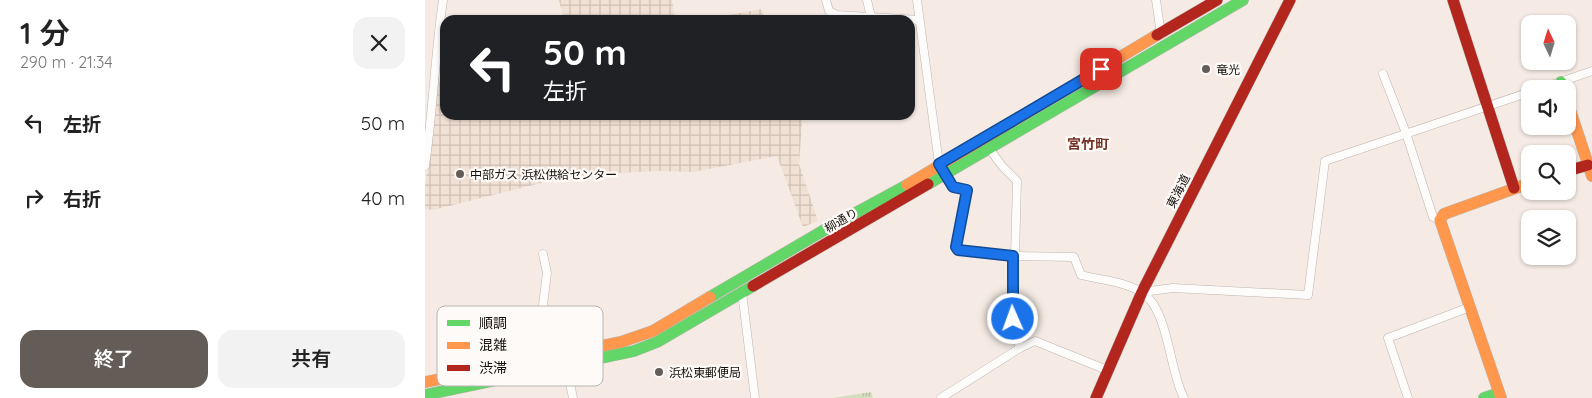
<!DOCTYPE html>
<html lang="ja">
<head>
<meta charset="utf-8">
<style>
	:root { --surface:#fff; --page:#f2f2f2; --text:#222; --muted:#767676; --accent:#635c57 }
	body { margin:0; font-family:Quicksand,"Noto Sans JP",sans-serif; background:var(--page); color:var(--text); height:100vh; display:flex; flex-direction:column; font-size:19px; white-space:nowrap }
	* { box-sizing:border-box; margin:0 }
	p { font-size:16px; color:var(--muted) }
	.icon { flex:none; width:28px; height:28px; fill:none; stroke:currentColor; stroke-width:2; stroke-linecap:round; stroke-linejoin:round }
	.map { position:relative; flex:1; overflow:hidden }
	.panel { display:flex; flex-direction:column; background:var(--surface); width:425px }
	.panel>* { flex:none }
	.top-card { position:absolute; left:15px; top:15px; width:475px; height:105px; border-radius:15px; box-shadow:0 1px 4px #0004; background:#202124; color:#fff; overflow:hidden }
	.needle { width:32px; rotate:356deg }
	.fabs { position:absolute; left:1096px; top:15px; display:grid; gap:10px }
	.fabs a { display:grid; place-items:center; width:55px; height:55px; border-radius:10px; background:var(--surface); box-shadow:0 1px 4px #0004; font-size:25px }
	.pin { position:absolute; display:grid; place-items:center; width:42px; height:42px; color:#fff; margin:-21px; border-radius:10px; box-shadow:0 2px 8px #0006 }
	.me { position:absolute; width:55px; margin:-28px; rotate:358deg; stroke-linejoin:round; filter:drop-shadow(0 0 4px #0008) }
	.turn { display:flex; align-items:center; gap:18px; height:105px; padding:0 20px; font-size:22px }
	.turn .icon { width:65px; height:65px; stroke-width:2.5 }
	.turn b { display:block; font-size:35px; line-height:42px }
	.round { display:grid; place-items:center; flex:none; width:52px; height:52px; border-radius:15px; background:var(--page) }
	.summary { display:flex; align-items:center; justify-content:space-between; height:85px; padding:0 20px }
	h1 { font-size:30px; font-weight:600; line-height:38px }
	.primary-button { display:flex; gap:10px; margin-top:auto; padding:10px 20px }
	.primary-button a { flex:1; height:58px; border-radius:15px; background:var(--accent); color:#fff; font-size:20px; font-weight:600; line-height:58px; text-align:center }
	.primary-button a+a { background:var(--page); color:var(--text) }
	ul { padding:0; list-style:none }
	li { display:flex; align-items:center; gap:15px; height:75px; padding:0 20px }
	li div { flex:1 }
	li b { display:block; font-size:19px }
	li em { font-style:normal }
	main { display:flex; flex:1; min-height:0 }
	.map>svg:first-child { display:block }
</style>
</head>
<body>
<main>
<section class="panel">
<div class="summary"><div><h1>1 分</h1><p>290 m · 21:34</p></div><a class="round"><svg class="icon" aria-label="close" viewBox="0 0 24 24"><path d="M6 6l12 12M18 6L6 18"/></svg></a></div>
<ul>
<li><svg class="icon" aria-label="left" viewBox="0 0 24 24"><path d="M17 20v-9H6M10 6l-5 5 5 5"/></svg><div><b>左折</b></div><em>50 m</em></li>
<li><svg class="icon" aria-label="right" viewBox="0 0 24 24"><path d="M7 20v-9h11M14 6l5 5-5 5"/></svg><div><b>右折</b></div><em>40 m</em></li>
</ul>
<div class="primary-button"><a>終了</a><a>共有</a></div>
</section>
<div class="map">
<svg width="1167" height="398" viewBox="0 0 1167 398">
	<defs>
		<pattern id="industrial-grid" width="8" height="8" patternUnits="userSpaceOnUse" patternTransform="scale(1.25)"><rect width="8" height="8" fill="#f1e0d4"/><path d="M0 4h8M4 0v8" fill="none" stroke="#cebfb5"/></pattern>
		<pattern id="grass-tufts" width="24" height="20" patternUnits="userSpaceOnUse" patternTransform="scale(1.25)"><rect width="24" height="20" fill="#d5ddbf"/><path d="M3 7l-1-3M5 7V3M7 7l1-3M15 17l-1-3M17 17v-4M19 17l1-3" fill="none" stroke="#b6bca3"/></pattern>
	</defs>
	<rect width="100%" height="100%" fill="#f5ebe4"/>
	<g fill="url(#industrial-grid)">
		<polygon points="134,0 247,0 250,20 139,20"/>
		<polygon points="336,9 341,20 275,20"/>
		<polygon points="20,54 20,115 376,115 377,122 374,164 393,221 378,227 352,156 268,172 230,171 144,176 8,210 0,209 0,186 18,55"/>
	</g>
	<polygon fill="url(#grass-tufts)" points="446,392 448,398 407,398"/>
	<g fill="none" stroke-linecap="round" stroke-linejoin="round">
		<defs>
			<g id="street">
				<polyline points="401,0 404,11 412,15 494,20"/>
				<polyline points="442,0 446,17"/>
				<path d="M492 0 514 164 528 187 542 190 531 247 533 250 590 256 649 257 656 275C675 280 699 281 716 292 744 308 744 371 759 398"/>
				<polyline points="731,0 736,34"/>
				<polyline points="958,74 981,133 1008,217 1015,220"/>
				<polyline points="1115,89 1167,71"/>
				<polyline points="564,148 577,166 592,181 590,256"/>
				<path d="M0 166C8 111 10 55 18 0"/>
				<polyline points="118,254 122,273 117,313 142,353 141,364 148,398"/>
				<polyline points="588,256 587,319 595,348"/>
				<polyline points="317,292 330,398"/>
				<polyline points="717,292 748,288 883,295 900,161 1105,92"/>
				<polyline points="516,398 595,348 610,341 682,370"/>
				<polyline points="983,398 963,338 1045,307"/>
			</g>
			<g id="fast">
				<polyline points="1136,82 1139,89"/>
				<polyline points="503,184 818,0"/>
				<polyline points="285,297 401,229 482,185"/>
				<polyline points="0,395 209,351 232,342 328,286"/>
				<polyline points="1059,398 1074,393"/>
			</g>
			<g id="slow">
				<polyline points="1142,101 1167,176"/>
				<polyline points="482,185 732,35"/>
				<polyline points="0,382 196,342 228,331 285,297"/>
				<polyline points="1076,398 1015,220 1019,214 1105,183"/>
			</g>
			<g id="jam">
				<polyline points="1028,0 1089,188"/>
				<polyline points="732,35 792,0"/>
				<polyline points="1142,171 1163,165"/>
				<polyline points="328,286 503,184"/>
				<polyline points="671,398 717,292 865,0"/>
			</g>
		</defs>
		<use href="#street" stroke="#bdb5b0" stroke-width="9"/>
		<use href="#fast" stroke="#bdb5b0" stroke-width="12"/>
		<use href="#slow" stroke="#bdb5b0" stroke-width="12"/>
		<use href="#jam" stroke="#bdb5b0" stroke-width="12"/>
		<use href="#street" stroke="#fefcfb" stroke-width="8"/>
		<use href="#fast" stroke="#63d668" stroke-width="11"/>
		<use href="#slow" stroke="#ff974d" stroke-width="11"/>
		<use href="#jam" stroke="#b3261e" stroke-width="11"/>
	</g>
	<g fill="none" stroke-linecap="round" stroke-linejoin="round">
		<defs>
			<polyline id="route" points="588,319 588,256 533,250 531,247 542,190 528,187 514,164 676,69"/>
		</defs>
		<use href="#route" stroke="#114b97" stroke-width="12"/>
		<use href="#route" stroke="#1a73e8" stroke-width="9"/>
	</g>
	<g fill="#635c57" stroke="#fefaf8" stroke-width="2">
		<circle cx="781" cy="69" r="5"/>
		<circle cx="35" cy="174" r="5"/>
		<circle cx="234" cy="372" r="5"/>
	</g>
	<g text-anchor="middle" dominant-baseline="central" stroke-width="4.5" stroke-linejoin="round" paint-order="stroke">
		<g font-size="12" fill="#140f0b" stroke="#fefaf8" text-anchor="start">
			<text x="791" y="69">竜光</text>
			<text x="45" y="174">中部ガス 浜松供給センター</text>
			<text x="244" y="372">浜松東郵便局</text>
		</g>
		<g font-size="12" fill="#140f0b" stroke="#fefaf8">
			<text transform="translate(753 191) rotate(-63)">東海道</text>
			<text transform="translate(416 220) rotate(-30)">柳通り</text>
		</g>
		<g font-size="14" font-weight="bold" fill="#763124" stroke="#fefaf8">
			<text x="663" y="144">宮竹町</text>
		</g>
	</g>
	<rect x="12" y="306" width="166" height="80" rx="8" fill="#fefaf8" stroke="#b8b4b1" stroke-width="1"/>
	<rect x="22" y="320" width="23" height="6" fill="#63d668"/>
	<rect x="22" y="342" width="23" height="7" fill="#ff974d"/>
	<rect x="22" y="365" width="23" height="6" fill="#b3261e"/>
	<g font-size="14" fill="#140f0b">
		<text x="54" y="328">順調</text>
		<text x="54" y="350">混雑</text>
		<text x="54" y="373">渋滞</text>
	</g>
</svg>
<div class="fabs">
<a><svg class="needle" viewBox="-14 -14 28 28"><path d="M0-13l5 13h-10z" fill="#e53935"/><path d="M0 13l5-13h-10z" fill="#767676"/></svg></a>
<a><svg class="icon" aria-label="sound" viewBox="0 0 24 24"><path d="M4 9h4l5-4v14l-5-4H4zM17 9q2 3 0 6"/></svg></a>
<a><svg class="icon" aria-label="search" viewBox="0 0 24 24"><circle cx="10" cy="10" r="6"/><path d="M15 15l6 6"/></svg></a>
<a><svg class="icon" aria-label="layers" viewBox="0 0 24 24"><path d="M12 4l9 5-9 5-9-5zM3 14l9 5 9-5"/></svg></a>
</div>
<div class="pin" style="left:676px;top:69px;background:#d93025"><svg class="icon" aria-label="arrive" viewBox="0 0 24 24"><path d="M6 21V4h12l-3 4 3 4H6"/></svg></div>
<svg class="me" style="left:588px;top:319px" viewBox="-20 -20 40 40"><circle r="17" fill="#1a73e8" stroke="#fff" stroke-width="3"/><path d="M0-11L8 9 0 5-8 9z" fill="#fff"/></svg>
<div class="top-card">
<div class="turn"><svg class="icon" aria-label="left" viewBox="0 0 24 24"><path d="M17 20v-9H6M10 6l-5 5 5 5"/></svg><div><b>50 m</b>左折</div></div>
</div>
</div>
</main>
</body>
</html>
